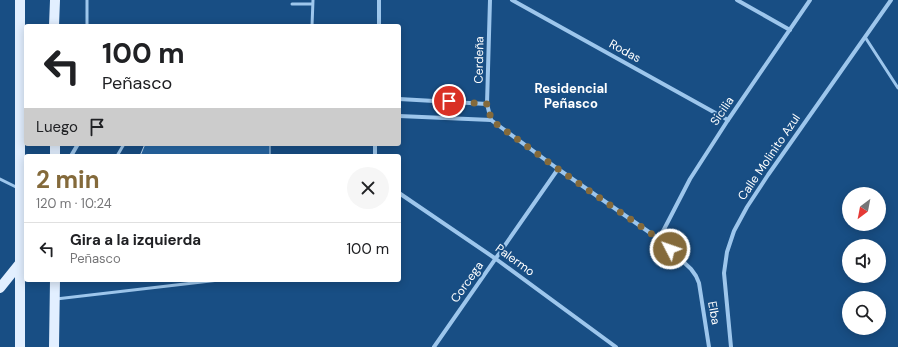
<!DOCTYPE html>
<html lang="es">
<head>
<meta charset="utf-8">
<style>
	:root { --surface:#fff; --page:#f6f6f6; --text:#202124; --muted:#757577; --line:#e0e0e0; --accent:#846a3b }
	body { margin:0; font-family:"DM Sans",sans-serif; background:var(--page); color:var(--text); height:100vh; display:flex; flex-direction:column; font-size:15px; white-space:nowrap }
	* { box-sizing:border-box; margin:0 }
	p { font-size:13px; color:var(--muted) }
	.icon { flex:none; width:22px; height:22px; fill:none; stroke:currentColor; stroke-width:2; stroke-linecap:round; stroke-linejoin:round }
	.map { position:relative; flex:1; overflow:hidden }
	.drawer { position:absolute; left:24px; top:154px; width:377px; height:128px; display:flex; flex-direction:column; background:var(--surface); border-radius:4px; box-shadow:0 2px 10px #0003 }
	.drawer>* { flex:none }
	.hud { position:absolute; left:24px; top:24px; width:377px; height:122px; border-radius:4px; box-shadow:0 2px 10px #0003; background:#fff; color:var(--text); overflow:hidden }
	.needle { width:26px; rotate:212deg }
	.fabs { position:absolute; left:842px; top:187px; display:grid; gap:8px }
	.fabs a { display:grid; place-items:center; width:44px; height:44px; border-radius:50%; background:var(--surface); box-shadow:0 2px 10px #0003; font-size:20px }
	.pin { position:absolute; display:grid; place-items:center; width:34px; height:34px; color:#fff; margin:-17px; border:2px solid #fff; border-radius:50%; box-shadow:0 1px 4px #0007 }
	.me { position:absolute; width:44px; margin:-22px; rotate:311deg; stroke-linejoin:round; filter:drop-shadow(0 0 3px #0008) }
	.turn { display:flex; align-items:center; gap:14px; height:84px; padding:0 12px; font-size:18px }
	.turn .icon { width:52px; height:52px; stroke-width:2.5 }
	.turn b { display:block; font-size:28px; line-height:34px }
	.then { display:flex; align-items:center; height:38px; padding:0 12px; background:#0003; gap:8px; font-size:15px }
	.round { display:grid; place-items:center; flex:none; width:42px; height:42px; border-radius:21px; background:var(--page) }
	.head { display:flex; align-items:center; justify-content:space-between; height:68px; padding:0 12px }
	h1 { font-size:24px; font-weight:700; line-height:30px; color:var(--accent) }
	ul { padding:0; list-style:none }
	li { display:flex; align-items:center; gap:12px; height:52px; padding:0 12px; border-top:1px solid var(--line) }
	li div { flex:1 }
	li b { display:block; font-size:15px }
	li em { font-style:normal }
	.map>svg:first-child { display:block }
</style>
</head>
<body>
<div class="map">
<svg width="898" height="347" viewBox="0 0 898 347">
	<rect width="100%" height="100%" fill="#184e84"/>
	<polygon fill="#2766a3" stroke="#c2dff9" points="145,144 270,144 270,156 140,156"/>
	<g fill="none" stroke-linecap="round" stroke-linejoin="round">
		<g stroke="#9dc6ec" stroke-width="3">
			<polyline points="292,4 312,4"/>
			<polyline points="87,26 87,0"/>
			<polyline points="312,26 313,0"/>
			<polyline points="865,37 898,88"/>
			<polyline points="117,156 124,144"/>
			<polyline points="0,179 18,188"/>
			<polyline points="56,299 219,280"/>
		</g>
		<g stroke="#9dc6ec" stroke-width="4">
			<polyline points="490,0 487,104 491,120"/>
			<polyline points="512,0 728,120"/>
			<polyline points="737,0 790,30"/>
			<polyline points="379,26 379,0"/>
			<polyline points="399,99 487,104"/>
			<polyline points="399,116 491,120 558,169 659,239 691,269 696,276 699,283 709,347"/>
			<polyline points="71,156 78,144"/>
			<polyline points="375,156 375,144"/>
			<polyline points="399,193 496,259 616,347"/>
			<polyline points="659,239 690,179 728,120 810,0"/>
			<polyline points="434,347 558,169"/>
			<polyline points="731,347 724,273 727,252 734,231 747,207 768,175 891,0"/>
		</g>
		<g stroke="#e2efff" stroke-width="10">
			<polyline points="54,26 55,0"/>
			<polyline points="55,144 55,156"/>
			<polyline points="0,288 20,263"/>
			<polyline points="20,347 20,0"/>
			<polyline points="54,347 55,280"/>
		</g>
	</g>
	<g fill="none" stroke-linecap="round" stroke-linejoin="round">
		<polyline stroke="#846a3b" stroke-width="7" stroke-dasharray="0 12.6" points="449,101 488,104 491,120 558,169 659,239 670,249"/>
	</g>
	<g text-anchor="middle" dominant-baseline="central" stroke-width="4" stroke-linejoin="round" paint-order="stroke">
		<g font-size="12" fill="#fff" stroke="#184e84">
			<text transform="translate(625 51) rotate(29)">Rodas</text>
			<text transform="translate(479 60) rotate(-89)">Cerdeña</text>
			<text transform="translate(722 111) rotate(-56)">Sicilia</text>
			<text transform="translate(769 157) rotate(-56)">Calle Molinito Azul</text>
			<text transform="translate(515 260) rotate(36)">Palermo</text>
			<text transform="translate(467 282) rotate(-55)">Corcega</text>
			<text transform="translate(714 313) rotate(80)">Elba</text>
		</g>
		<g font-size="13" font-weight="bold" fill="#fff" stroke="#184e84">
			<text x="571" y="88">Residencial<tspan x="571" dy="15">Peñasco</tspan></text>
		</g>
	</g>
</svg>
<div class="fabs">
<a><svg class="needle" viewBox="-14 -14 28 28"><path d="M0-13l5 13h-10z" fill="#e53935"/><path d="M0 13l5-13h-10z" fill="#757577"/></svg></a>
<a><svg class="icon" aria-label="sound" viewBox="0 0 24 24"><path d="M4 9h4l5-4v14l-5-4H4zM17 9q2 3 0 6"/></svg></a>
<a><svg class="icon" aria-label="search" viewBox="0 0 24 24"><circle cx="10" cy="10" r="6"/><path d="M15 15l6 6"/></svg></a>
</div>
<div class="pin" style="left:449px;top:101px;background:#d93025"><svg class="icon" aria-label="arrive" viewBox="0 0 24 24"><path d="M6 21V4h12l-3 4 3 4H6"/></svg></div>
<svg class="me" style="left:670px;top:249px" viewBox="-20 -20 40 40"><circle r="17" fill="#846a3b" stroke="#fff" stroke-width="3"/><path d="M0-11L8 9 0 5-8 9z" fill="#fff"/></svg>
<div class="hud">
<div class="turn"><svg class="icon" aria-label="left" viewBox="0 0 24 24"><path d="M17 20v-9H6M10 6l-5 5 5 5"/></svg><div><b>100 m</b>Peñasco</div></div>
<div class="then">Luego<svg class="icon" aria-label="arrive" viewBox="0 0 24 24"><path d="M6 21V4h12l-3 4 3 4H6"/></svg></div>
</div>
<section class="drawer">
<div class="head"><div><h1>2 min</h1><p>120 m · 10:24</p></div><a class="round"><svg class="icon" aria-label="close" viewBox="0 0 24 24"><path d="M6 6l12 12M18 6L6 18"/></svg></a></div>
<ul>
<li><svg class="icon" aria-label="left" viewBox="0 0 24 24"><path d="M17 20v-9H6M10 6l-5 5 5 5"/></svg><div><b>Gira a la izquierda</b><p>Peñasco</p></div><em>100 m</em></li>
</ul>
</section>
</div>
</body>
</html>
